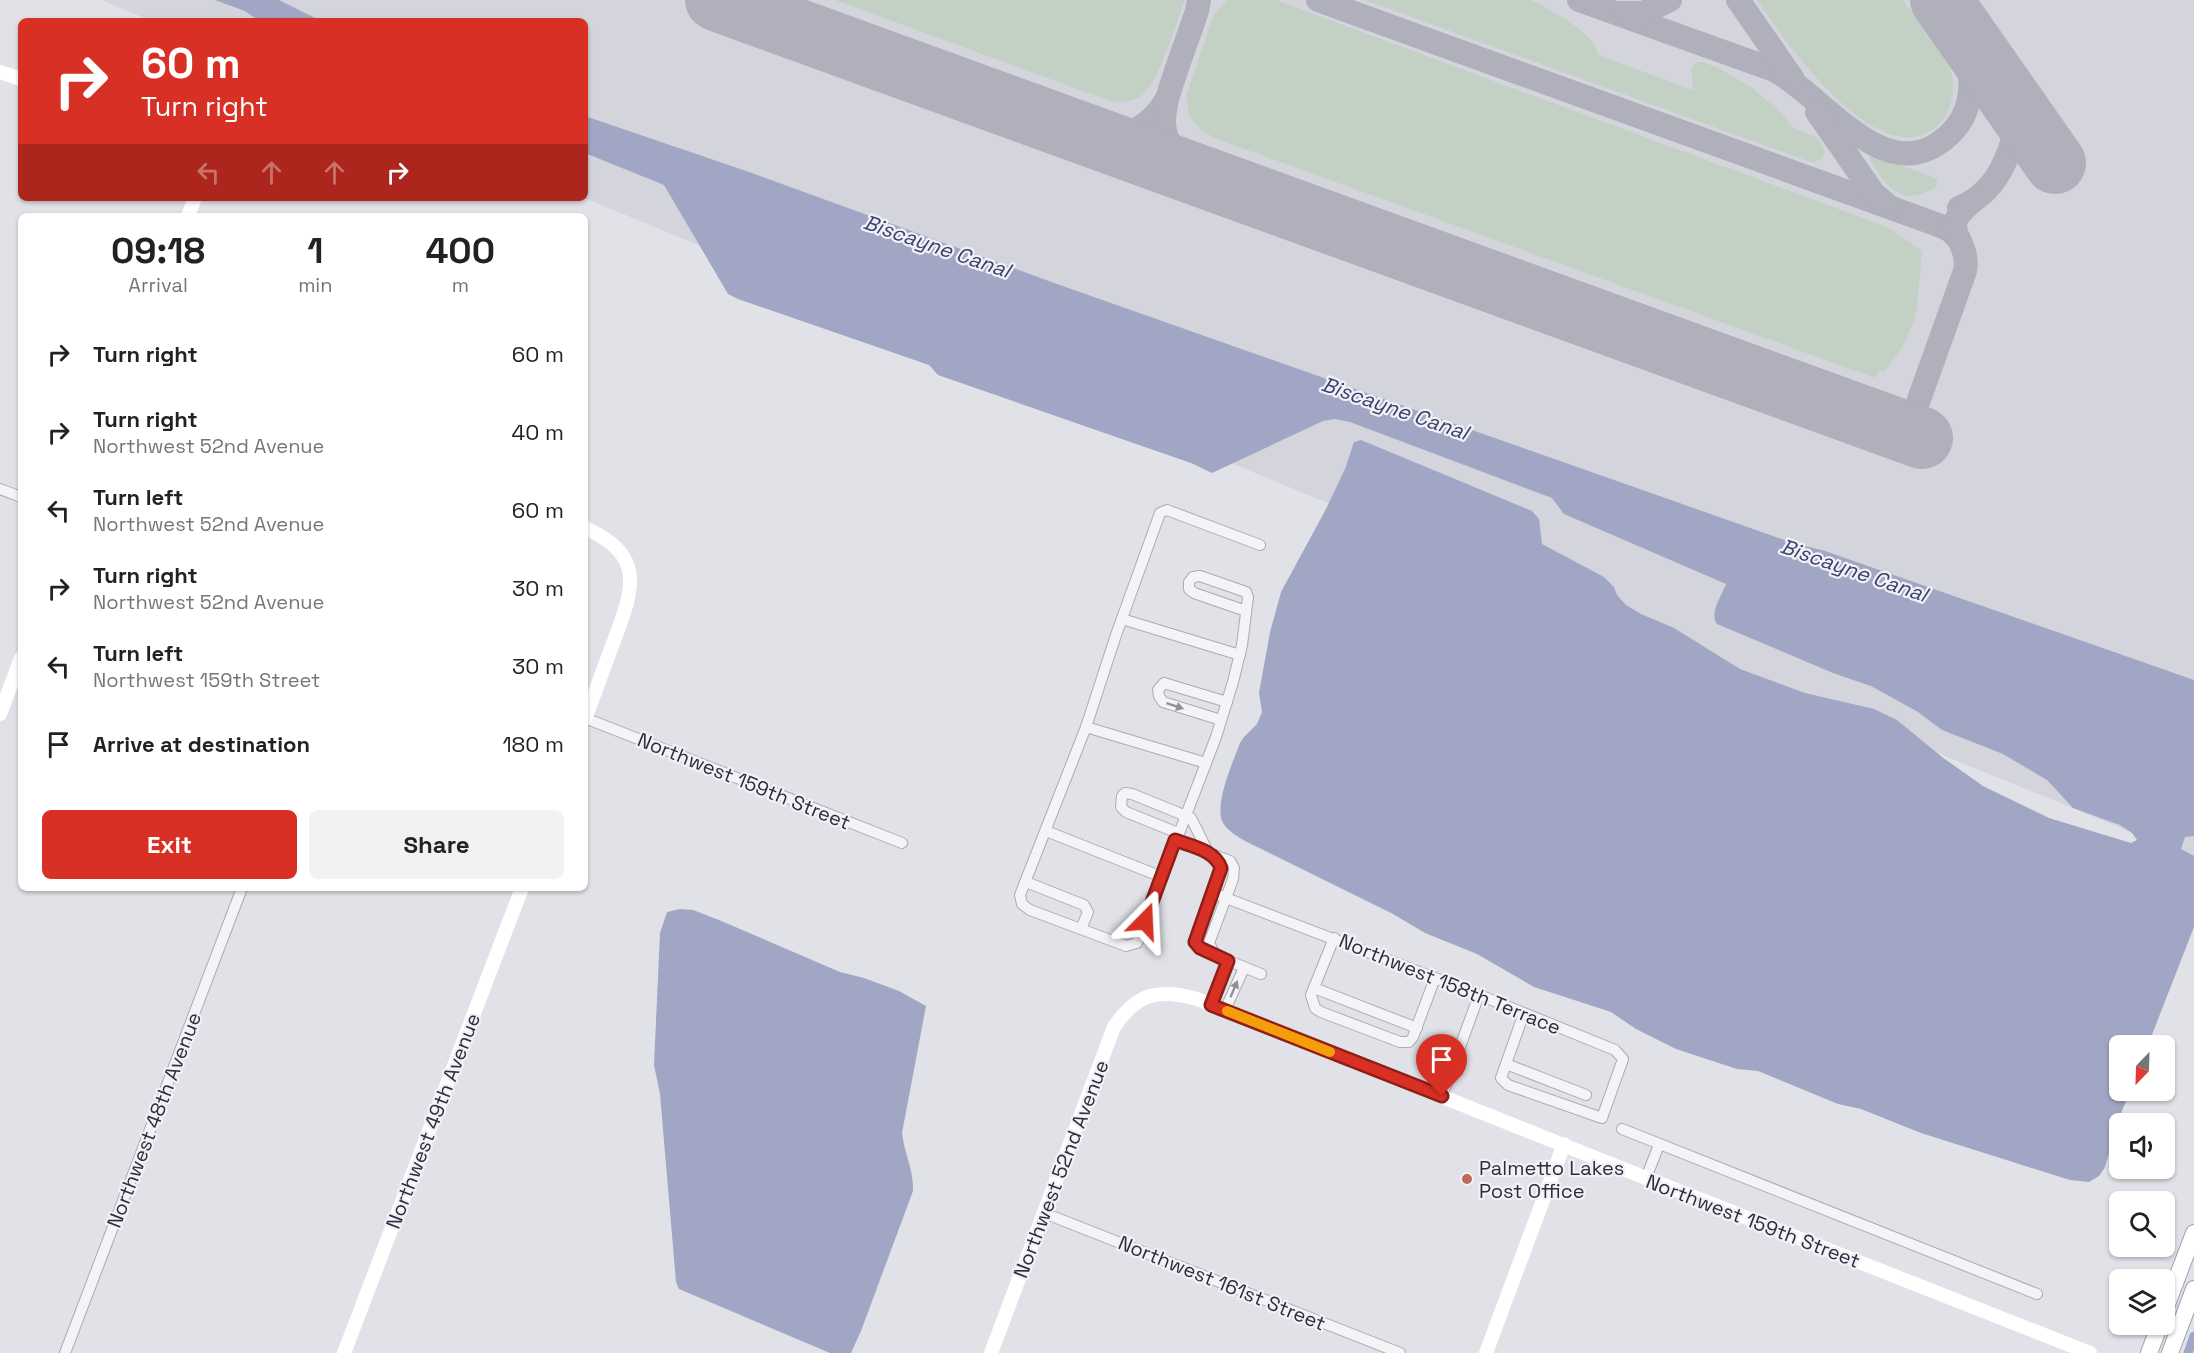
<!DOCTYPE html>
<html lang="en">
<head>
<meta charset="utf-8">
<style>
	:root { --surface:#fff; --page:#f2f2f2; --text:#222; --muted:#767676; --accent:#d93025 }
	body { margin:0; font-family:"Space Grotesk",sans-serif; background:var(--page); color:var(--text); height:100vh; display:flex; flex-direction:column; font-size:22px; white-space:nowrap }
	* { box-sizing:border-box; margin:0 }
	p { font-size:20px; color:var(--muted) }
	.icon { flex:none; width:33px; height:33px; fill:none; stroke:currentColor; stroke-width:2; stroke-linecap:round; stroke-linejoin:round }
	.map { position:relative; flex:1; overflow:hidden }
	.sheet { position:absolute; left:18px; top:213px; width:570px; height:678px; display:flex; flex-direction:column; background:var(--surface); border-radius:9px; box-shadow:0 2px 4px #0004 }
	.sheet>* { flex:none }
	.banner { position:absolute; left:18px; top:18px; width:570px; height:183px; border-radius:9px; box-shadow:0 2px 4px #0004; background:#d93025; color:#fff; overflow:hidden }
	.needle { width:39px; rotate:203deg }
	.buttons { position:absolute; left:2109px; top:1035px; display:grid; gap:12px }
	.buttons a { display:grid; place-items:center; width:66px; height:66px; border-radius:9px; background:var(--surface); box-shadow:0 2px 4px #0004; font-size:30px }
	.pin { position:absolute; display:grid; place-items:center; width:51px; height:51px; color:#fff; margin:-62px -26px; border-radius:50% 50% 50% 0; rotate:-45deg; box-shadow:0 0 6px #0007 }
	.pin .icon { rotate:45deg }
	.me { position:absolute; width:66px; margin:-33px; rotate:21deg; stroke-linejoin:round; filter:drop-shadow(0 0 4px #0008) }
	.turn { display:flex; align-items:center; gap:21px; height:126px; padding:0 24px; font-size:27px }
	.turn .icon { width:78px; height:78px; stroke-width:2.5 }
	.turn b { display:block; font-size:42px; line-height:51px }
	.lanes { display:flex; align-items:center; height:57px; padding:0 24px; background:#0003; justify-content:center; gap:30px; direction:ltr }
	.lanes .off { opacity:.35 }
	.eta { display:flex; justify-content:space-evenly; align-items:center; height:102px; text-align:center }
	.eta b { font-size:36px; font-weight:600; line-height:42px }
	.button { display:flex; gap:12px; margin-top:auto; padding:12px 24px }
	.button a { flex:1; height:69px; border-radius:9px; background:var(--accent); color:#fff; font-size:24px; font-weight:600; line-height:69px; text-align:center }
	.button a+a { background:var(--page); color:var(--text) }
	ul { padding:0; list-style:none }
	li { display:flex; align-items:center; gap:18px; height:78px; padding:0 24px }
	li div { flex:1 }
	li b { display:block; font-size:22px }
	li em { font-style:normal }
	.map>svg:first-child { display:block }
</style>
</head>
<body>
<div class="map">
<svg width="2194" height="1353" viewBox="0 0 2194 1353">
	<rect width="100%" height="100%" fill="#e1e2e8"/>
	<polygon fill="#d4d4dd" points="101,0 2194,0 2194,858 584,198 585,21 152,21"/>
	<g fill="#c3d1c4">
		<path d="M835 0H1184V2C1176 24 1157 89 1138 98 1129 103 1120 102 1110 101Z"/>
		<polygon points="1227,0 1276,0 1887,227 1922,251 1917,308 1914,320 1905,342 1885,372 1879,371 1876,377 1872,377 1214,138 1199,128 1190,118 1186,96 1214,14"/>
		<path d="M1365 0H1531C1550 10 1596 33 1598 55L1693 90 1691 67 1697 62H1702L1719 68 1751 87 1776 108 1795 129 1817 137 1825 152 1823 158 1814 163 1805 160Z"/>
		<path d="M1757 0H1903L1949 66C1956 84 1954 107 1941 122 1883 184 1784 40 1757 0Z"/>
		<path d="M1872 155 1933 177 1937 179V186C1902 209 1889 188 1870 161L1869 158Z"/>
	</g>
	<g fill="#a1a6c4">
		<polygon points="215,0 279,0 321,21 259,21 245,11"/>
		<path d="M585 116 749 172 1057 284 1793 543 1825 551 2194 680V836L2185 837 2181 849 2194 856V927L2148 1045 2120 1046V1090L2130 1091 2120 1116 2105 1167 2099 1176 2089 1182 2070 1180 1921 1133 1861 1109 1838 1104 1758 1071 1737 1069 1676 1049 1636 1029 1611 1012 1534 987 1477 954 1425 933 1393 914 1247 842C1238 837 1226 830 1222 821 1215 801 1233 762 1240 743L1244 737 1257 724 1262 712 1259 693 1270 632 1281 592 1326 509 1345 469 1354 442 1361 440 1532 511 1539 519 1542 544 1604 577 1614 587 1617 595 1626 605 1641 614 1674 628 1740 669 1805 693 1874 709 1897 720 1942 757 1983 786 2049 818 2131 843 2137 840 2132 833 2120 825 2073 808 2047 780 2003 754 1942 730 1918 712 1871 686 1833 673 1717 624C1709 612 1722 596 1726 584L1564 514 1552 498 1350 422 1335 419 1323 421 1212 473 1191 463 938 375 929 365 738 299 728 294 664 185 585 153Z"/>
		<path d="M680 909 693 910 719 920 840 972 864 978 899 991 926 1006 902 1133C904 1152 914 1171 913 1191L861 1331 851 1353H830L679 1289 676 1282 660 1094 654 1065 660 933 667 912Z"/>
	</g>
	<g fill="none" stroke-linecap="round" stroke-linejoin="round">
		<polyline stroke="#a1a6c4" stroke-width="9" points="2188,1353 2194,1336"/>
		<g stroke="#afb0bc" stroke-width="24">
			<polyline points="728,0 735,7"/>
			<polyline points="1318,0 1941,226 1951,231 1960,241"/>
			<path d="M1579 0 1774 70C1820 93 1881 184 1939 143 1979 115 1970 81 1969 39"/>
			<polyline points="1738,0 1793,79"/>
			<polyline points="1622,13 1643,13 1670,0"/>
			<polyline points="1817,112 1874,194 1886,204"/>
			<path d="M1098 139C1128 136 1151 127 1166 100"/>
			<path d="M1191 173C1156 137 1160 118 1175 74 1182 53 1190 32 1197 11L1199 0"/>
			<path d="M1959 208C2000 191 2009 154 2021 115"/>
			<path d="M1907 433 1965 271C1971 237 1935 231 1972 202"/>
		</g>
		<g stroke="#afb0bc" stroke-width="62">
			<polyline points="716,0 1922,438"/>
			<polyline points="1941,0 2055,163"/>
		</g>
		<defs>
			<g id="street">
				<polyline points="0,489 21,497"/>
				<polyline points="1246,611 1194,593 1189,589 1189,582 1193,577 1200,576 1246,592 1248,597 1242,645 1233,682 1216,737 1137,943 1126,946 1030,910 1022,904 1020,895 1086,727 1116,635 1160,513 1167,510 1260,545"/>
				<polyline points="1122,619 1240,655"/>
				<polyline points="585,718 902,843"/>
				<polyline points="1221,720 1163,702 1159,696 1158,690 1164,683 1227,702"/>
				<polyline points="1086,727 1206,763"/>
				<polyline points="1046,831 1162,877"/>
				<polyline points="1178,833 1126,812 1121,807 1122,796 1125,793 1132,794 1191,818 1208,852 1219,862 1221,868 1195,942 1200,948 1207,952 1261,974"/>
				<polyline points="1175,840 1230,861 1234,868 1233,879 1209,943 1215,955"/>
				<polyline points="1026,882 1084,905 1088,912 1081,929"/>
				<polyline points="1213,893 1477,994 1615,1050 1623,1059 1602,1118 1508,1085 1501,1078 1524,1013"/>
				<polyline points="1334,938 1311,995 1315,1008 1321,1012 1400,1042 1409,1042 1413,1037 1435,978"/>
				<polyline points="1314,988 1417,1028"/>
				<polyline points="1211,1005 1228,961"/>
				<polyline points="1225,1010 1244,968"/>
				<polyline points="1506,1064 1586,1095"/>
				<polyline points="1442,1096 1479,995"/>
				<polyline points="1622,1129 2037,1294"/>
				<polyline points="1646,1178 1659,1145"/>
				<polyline points="1044,1213 1400,1353"/>
				<polyline points="65,1353 242,888"/>
			</g>
			<g id="primary">
				<polyline points="2164,1312 2194,1233"/>
				<polyline points="2149,1353 2160,1324"/>
				<polyline points="2170,1353 2194,1289"/>
			</g>
		</defs>
		<use href="#street" stroke="#aaabb5" stroke-width="12"/>
		<use href="#primary" stroke="#a2a3b2" stroke-width="18"/>
		<use href="#street" stroke="#f4f4f7" stroke-width="10"/>
		<g stroke="#fff" stroke-width="14">
			<polyline points="0,72 21,79"/>
			<polyline points="188,216 195,198"/>
			<path d="M585 528C647 556 633 589 614 641 604 667 595 693 585 719"/>
			<polyline points="0,714 21,658"/>
			<polyline points="344,1353 522,888"/>
			<path d="M991 1353 1114 1027C1137 993 1158 988 1197 999L1646 1178 2090 1353"/>
			<polyline points="1486,1353 1564,1144"/>
		</g>
		<use href="#primary" stroke="#fff" stroke-width="16"/>
	</g>
	<defs><path id="oneway-solid" d="M-6-.8H1V-3.2L6.5 0L1 3.2V.8H-6Z" transform="scale(1.5)"/></defs>
	<g fill="#90909a">
		<use href="#oneway-solid" transform="translate(1175 706) rotate(18)"/>
		<use href="#oneway-solid" transform="translate(1234 989) rotate(-67)"/>
	</g>
	<g fill="none" stroke-linecap="round" stroke-linejoin="round">
		<defs>
			<path id="route" d="M1145 921 1175 840C1191 846 1215 850 1221 868L1195 942 1200 948 1228 961 1211 1005 1442 1096"/>
		</defs>
		<use href="#route" stroke="#8d1f18" stroke-width="15"/>
		<use href="#route" stroke="#d93025" stroke-width="10"/>
		<polyline stroke="#f59e0b" stroke-width="10" points="1227,1011 1330,1052"/>
	</g>
	<circle fill="#be6855" stroke="#f1f1f6" stroke-width="2" cx="1467" cy="1179" r="6"/>
	<g text-anchor="middle" dominant-baseline="central" stroke-width="4.5" stroke-linejoin="round" paint-order="stroke">
		<g font-size="20" fill="#2b2c3e" stroke="#f1f1f6">
			<text transform="translate(744 781) rotate(22)">Northwest 159th Street</text>
			<text transform="translate(1450 984) rotate(22)">Northwest 158th Terrace</text>
			<text transform="translate(154 1120) rotate(-69)">Northwest 48th Avenue</text>
			<text transform="translate(433 1121) rotate(-69)">Northwest 49th Avenue</text>
			<text transform="translate(1061 1169) rotate(-69)">Northwest 52nd Avenue</text>
			<text transform="translate(1753 1221) rotate(21)">Northwest 159th Street</text>
			<text transform="translate(1222 1283) rotate(22)">Northwest 161st Street</text>
		</g>
		<g font-size="20" fill="#2b2c3e" stroke="#f1f1f6" text-anchor="start">
			<text x="1479" y="1168">Palmetto Lakes<tspan x="1479" dy="23">Post Office</tspan></text>
		</g>
		<g font-size="21" font-style="italic" fill="#3a406d" stroke="#f1f1f6">
			<text transform="translate(937 246) rotate(19)">Biscayne Canal</text>
			<text transform="translate(1395 408) rotate(19)">Biscayne Canal</text>
			<text transform="translate(1854 570) rotate(19)">Biscayne Canal</text>
		</g>
	</g>
</svg>
<div class="buttons">
<a><svg class="needle" viewBox="-14 -14 28 28"><path d="M0-13l5 13h-10z" fill="#e53935"/><path d="M0 13l5-13h-10z" fill="#767676"/></svg></a>
<a><svg class="icon" aria-label="sound" viewBox="0 0 24 24"><path d="M4 9h4l5-4v14l-5-4H4zM17 9q2 3 0 6"/></svg></a>
<a><svg class="icon" aria-label="search" viewBox="0 0 24 24"><circle cx="10" cy="10" r="6"/><path d="M15 15l6 6"/></svg></a>
<a><svg class="icon" aria-label="layers" viewBox="0 0 24 24"><path d="M12 4l9 5-9 5-9-5zM3 14l9 5 9-5"/></svg></a>
</div>
<div class="pin" style="left:1442px;top:1096px;background:#d93025"><svg class="icon" aria-label="arrive" viewBox="0 0 24 24"><path d="M6 21V4h12l-3 4 3 4H6"/></svg></div>
<svg class="me" style="left:1145px;top:921px" viewBox="-20 -20 40 40"><path d="M0-17L14 15 0 8-14 15z" fill="#d93025" stroke="#fff" stroke-width="4"/></svg>
<div class="banner">
<div class="turn"><svg class="icon" aria-label="right" viewBox="0 0 24 24"><path d="M7 20v-9h11M14 6l5 5-5 5"/></svg><div><b>60 m</b>Turn right</div></div>
<div class="lanes"><svg class="icon off" aria-label="left" viewBox="0 0 24 24"><path d="M17 20v-9H6M10 6l-5 5 5 5"/></svg><svg class="icon off" aria-label="ahead" viewBox="0 0 24 24"><path d="M12 20V5M6 11l6-6 6 6"/></svg><svg class="icon off" aria-label="ahead" viewBox="0 0 24 24"><path d="M12 20V5M6 11l6-6 6 6"/></svg><svg class="icon" aria-label="right" viewBox="0 0 24 24"><path d="M7 20v-9h11M14 6l5 5-5 5"/></svg></div>
</div>
<section class="sheet">
<div class="eta">
<div><b>09:18</b><p>Arrival</p></div>
<div><b>1</b><p>min</p></div>
<div><b>400</b><p>m</p></div>
</div>
<ul>
<li><svg class="icon" aria-label="right" viewBox="0 0 24 24"><path d="M7 20v-9h11M14 6l5 5-5 5"/></svg><div><b>Turn right</b></div><em>60 m</em></li>
<li><svg class="icon" aria-label="right" viewBox="0 0 24 24"><path d="M7 20v-9h11M14 6l5 5-5 5"/></svg><div><b>Turn right</b><p>Northwest 52nd Avenue</p></div><em>40 m</em></li>
<li><svg class="icon" aria-label="left" viewBox="0 0 24 24"><path d="M17 20v-9H6M10 6l-5 5 5 5"/></svg><div><b>Turn left</b><p>Northwest 52nd Avenue</p></div><em>60 m</em></li>
<li><svg class="icon" aria-label="right" viewBox="0 0 24 24"><path d="M7 20v-9h11M14 6l5 5-5 5"/></svg><div><b>Turn right</b><p>Northwest 52nd Avenue</p></div><em>30 m</em></li>
<li><svg class="icon" aria-label="left" viewBox="0 0 24 24"><path d="M17 20v-9H6M10 6l-5 5 5 5"/></svg><div><b>Turn left</b><p>Northwest 159th Street</p></div><em>30 m</em></li>
<li><svg class="icon" aria-label="arrive" viewBox="0 0 24 24"><path d="M6 21V4h12l-3 4 3 4H6"/></svg><div><b>Arrive at destination</b></div><em>180 m</em></li>
</ul>
<div class="button"><a>Exit</a><a>Share</a></div>
</section>
</div>
</body>
</html>
